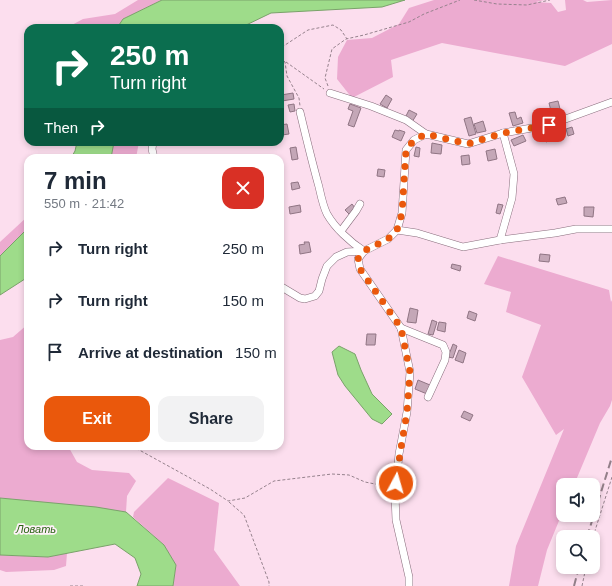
<!DOCTYPE html>
<html lang="en">
<head>
<meta charset="utf-8">
<style>
	:root { --surface:#fff; --page:#f2f2f3; --text:#1f2937; --muted:#747a83; --accent:#ea580c }
	body { margin:0; font-family:Arial,sans-serif; background:var(--page); color:var(--text); height:100vh; display:flex; flex-direction:column; font-size:15px; white-space:nowrap }
	* { box-sizing:border-box; margin:0 }
	p { font-size:13px; color:var(--muted) }
	.icon { flex:none; width:22px; height:22px; fill:none; stroke:currentColor; stroke-width:2; stroke-linecap:round; stroke-linejoin:round }
	.map { position:relative; flex:1; overflow:hidden }
	.drawer { position:absolute; left:24px; top:154px; width:260px; height:296px; display:flex; flex-direction:column; background:var(--surface); border-radius:12px; box-shadow:0 2px 6px #0003 }
	.drawer>* { flex:none }
	.hud { position:absolute; left:24px; top:24px; width:260px; height:122px; border-radius:12px; box-shadow:0 2px 6px #0003; background:#0b6e4f; color:#fff; overflow:hidden }
	.fabs { position:absolute; left:556px; top:478px; display:grid; gap:8px }
	.fabs a { display:grid; place-items:center; width:44px; height:44px; border-radius:8px; background:var(--surface); box-shadow:0 2px 6px #0003; font-size:20px }
	.pin { position:absolute; display:grid; place-items:center; width:34px; height:34px; color:#fff; margin:-17px; border-radius:8px; box-shadow:0 2px 6px #0006 }
	.me { position:absolute; width:44px; margin:-22px; rotate:6deg; stroke-linejoin:round; filter:drop-shadow(0 0 3px #0008) }
	.turn { display:flex; align-items:center; gap:14px; height:84px; padding:0 20px; font-size:18px }
	.turn .icon { width:52px; height:52px; stroke-width:2.5 }
	.turn b { display:block; font-size:28px; line-height:34px }
	.then { display:flex; align-items:center; height:38px; padding:0 20px; background:#0003; gap:8px; font-size:15px }
	.round { display:grid; place-items:center; flex:none; width:42px; height:42px; border-radius:12px; background:var(--page) }
	.head { display:flex; align-items:center; justify-content:space-between; height:68px; padding:0 20px }
	h1 { font-size:24px; font-weight:800; line-height:30px }
	.button { display:flex; gap:8px; margin-top:auto; padding:8px 20px }
	.button a { flex:1; height:46px; border-radius:12px; background:var(--accent); color:#fff; font-size:16px; font-weight:800; line-height:46px; text-align:center }
	.button a+a { background:var(--page); color:var(--text) }
	ul { padding:0; list-style:none }
	li { display:flex; align-items:center; gap:12px; height:52px; padding:0 20px }
	li div { flex:1 }
	li b { display:block; font-size:15px }
	li em { font-style:normal }
	.map>svg:first-child { display:block }
</style>
</head>
<body>
<div class="map">
<svg width="612" height="586" viewBox="0 0 612 586">
	<rect width="100%" height="100%" fill="#fcdeee"/>
	<g fill="#ecabd0">
		<polygon points="138,0 162,0 123,19 117,28 68,28 70,26 83,19 115,14"/>
		<polygon points="434,0 544,0 536,2 551,3 558,12 566,10 565,0 583,0 587,2 612,0 612,44 565,66 442,43 391,60 393,77 352,98 337,79 338,57 347,40 372,38 399,24 409,8"/>
		<polygon points="114,142 139,142 136,158 111,158"/>
		<polygon points="28,216 28,228 0,256 0,242"/>
		<polygon points="498,256 609,290 611,302 612,300 612,400 610,406 600,423 574,485 563,485 563,511 547,550 538,586 509,586 516,546 564,429 556,435 522,377 541,325 506,312 511,292 484,284"/>
		<polygon points="28,324 28,446 68,446 77,462 92,470 129,473 136,481 127,496 126,512 0,498 0,340 13,337"/>
		<polygon points="168,478 219,503 214,550 240,586 173,586 176,565 164,545 133,517 134,512"/>
		<polygon points="67,553 66,566 54,570 6,572 0,570 0,555 48,557"/>
	</g>
	<g fill="#9edc8a" stroke="#7aa26a">
		<polygon points="162,0 405,0 382,7 271,13 240,28 117,28 123,19"/>
		<polygon points="77,142 114,142 111,158 71,158 75,151"/>
		<polygon points="28,228 28,277 0,295 0,256"/>
		<polygon points="339,346 355,354 361,370 372,394 392,414 382,424 372,419 345,386 338,375 332,352"/>
		<polygon points="0,498 96,507 126,512 164,545 176,565 173,586 137,586 141,574 135,558 115,544 48,557 0,555"/>
	</g>
	<g fill="#c4a7b7" stroke="#907584">
		<polygon points="293,93 294,99 282,101 281,95"/>
		<polygon points="386,95 392,99 387,108 380,104"/>
		<polygon points="558,101 560,109 551,111 549,103"/>
		<polygon points="294,104 295,111 290,112 288,105"/>
		<polygon points="350,104 361,108 354,127 348,125 353,111 348,109"/>
		<polygon points="409,110 417,114 412,122 405,118"/>
		<polygon points="515,112 517,119 521,117 523,123 513,126 509,113"/>
		<polygon points="471,117 476,134 469,136 464,119"/>
		<polygon points="483,121 486,131 477,133 474,124"/>
		<polygon points="287,124 289,134 282,135 280,125"/>
		<polygon points="572,127 574,134 568,136 566,129"/>
		<polygon points="395,130 399,131 399,130 405,132 401,141 392,137"/>
		<polygon points="549,130 553,139 546,142 543,132"/>
		<polygon points="523,135 526,141 514,146 511,140"/>
		<polygon points="432,143 442,145 441,154 431,153"/>
		<polygon points="296,147 298,159 292,160 290,148"/>
		<polygon points="416,147 420,148 419,157 414,156"/>
		<polygon points="495,149 497,159 488,161 486,151"/>
		<polygon points="469,155 470,164 462,165 461,156"/>
		<polygon points="378,169 385,170 384,177 377,176"/>
		<polygon points="298,182 300,188 292,190 291,183"/>
		<polygon points="565,197 567,203 558,205 556,199"/>
		<polygon points="352,204 355,208 349,214 345,210"/>
		<polygon points="498,204 503,205 500,214 496,213"/>
		<polygon points="300,205 301,212 290,214 289,207"/>
		<polygon points="584,207 594,207 593,217 584,216"/>
		<polygon points="304,242 309,242 311,252 300,254 299,245 305,244"/>
		<polygon points="540,254 550,255 549,262 539,261"/>
		<polygon points="452,264 461,266 460,271 451,268"/>
		<polygon points="410,308 418,310 416,323 407,322"/>
		<polygon points="469,311 477,314 475,321 467,318"/>
		<polygon points="432,320 437,322 433,335 428,334"/>
		<polygon points="439,322 446,323 445,332 437,330"/>
		<polygon points="367,334 376,334 375,345 366,345"/>
		<polygon points="453,344 457,346 453,358 448,357"/>
		<polygon points="459,350 466,353 463,363 455,360"/>
		<polygon points="418,380 430,385 427,394 415,389"/>
		<polygon points="464,411 473,415 470,421 461,417"/>
	</g>
	<g fill="none" stroke-linecap="round" stroke-linejoin="round">
		<defs>
			<g id="minor">
				<polyline points="330,93 371,106 406,120 426,134"/>
				<path d="M300 112C306 137 312 162 319 187 321 196 323 206 327 214 335 228 350 242 364 251L358 259 360 269 401 328 410 372 407 412 399 454 395 495 396 520 409 577V586"/>
				<polyline points="153,142 152,149 154,158"/>
				<polyline points="397,230 417,233 463,247 500,240 555,233 576,229 612,229"/>
				<polyline points="341,231 356,211 360,204"/>
				<polyline points="500,240 512,198 514,174 503,133"/>
				<polyline points="280,286 300,298 305,299 315,296 319,291 322,279 327,266 336,257 347,252 364,251 388,239 397,230 402,213 406,150 414,140 426,134 468,144 503,133 549,125 612,102"/>
				<polyline points="401,328 443,345 446,352 445,360 428,397"/>
			</g>
		</defs>
		<use href="#minor" stroke="#886d7c" stroke-width="8"/>
		<g stroke="#96828d" stroke-width="1" stroke-dasharray="3 2" stroke-linecap="butt">
			<polyline points="474,0 497,4 527,5 550,0"/>
			<polyline points="280,52 282,47 308,30 333,25 341,30 347,39"/>
			<polyline points="280,58 285,62 287,76 299,98 300,106"/>
			<polyline points="286,62 324,89"/>
			<polyline points="328,86 325,78 332,49 346,39 364,35 409,22 424,14 460,0"/>
			<polyline points="132,446 210,489 228,501 245,498 274,481 332,474 349,475 365,482 380,485 390,484"/>
			<polyline points="229,502 244,515 269,582 269,586"/>
			<polyline points="593,537 612,477"/>
			<polyline points="70,586 84,586"/>
			<polyline points="582,586 586,567"/>
		</g>
		<use href="#minor" stroke="#fff" stroke-width="7"/>
		<g stroke="#937f89" stroke-width="2" stroke-dasharray="8 4" stroke-linecap="butt">
			<polyline points="587,537 612,457"/>
			<polyline points="574,586 579,567"/>
		</g>
	</g>
	<g fill="none" stroke-linecap="round" stroke-linejoin="round">
		<polyline stroke="#ea580c" stroke-width="7" stroke-dasharray="0 12.6" points="396,483 400,454 407,412 410,372 401,328 360,269 358,259 364,251 388,239 397,230 402,213 406,150 414,140 426,134 468,144 503,133 549,125"/>
	</g>
	<g text-anchor="middle" dominant-baseline="central" stroke-width="3.5" stroke-linejoin="round" paint-order="stroke">
		<g font-size="11" font-style="italic" fill="#2b6414" stroke="#fef1f8">
			<text x="36" y="529">Ловать</text>
		</g>
	</g>
</svg>
<div class="fabs">
<a><svg class="icon" aria-label="sound" viewBox="0 0 24 24"><path d="M4 9h4l5-4v14l-5-4H4zM17 9q2 3 0 6"/></svg></a>
<a><svg class="icon" aria-label="search" viewBox="0 0 24 24"><circle cx="10" cy="10" r="6"/><path d="M15 15l6 6"/></svg></a>
</div>
<div class="pin" style="left:549px;top:125px;background:#d93025"><svg class="icon" aria-label="arrive" viewBox="0 0 24 24"><path d="M6 21V4h12l-3 4 3 4H6"/></svg></div>
<svg class="me" style="left:396px;top:483px" viewBox="-20 -20 40 40"><circle r="17" fill="#ea580c" stroke="#fff" stroke-width="3"/><path d="M0-11L8 9 0 5-8 9z" fill="#fff"/></svg>
<div class="hud">
<div class="turn"><svg class="icon" aria-label="right" viewBox="0 0 24 24"><path d="M7 20v-9h11M14 6l5 5-5 5"/></svg><div><b>250 m</b>Turn right</div></div>
<div class="then">Then<svg class="icon" aria-label="right" viewBox="0 0 24 24"><path d="M7 20v-9h11M14 6l5 5-5 5"/></svg></div>
</div>
<section class="drawer">
<div class="head"><div><h1>7 min</h1><p>550 m · 21:42</p></div><a class="round" style="background:#d93025;color:#fff"><svg class="icon" aria-label="close" viewBox="0 0 24 24"><path d="M6 6l12 12M18 6L6 18"/></svg></a></div>
<ul>
<li><svg class="icon" aria-label="right" viewBox="0 0 24 24"><path d="M7 20v-9h11M14 6l5 5-5 5"/></svg><div><b>Turn right</b></div><em>250 m</em></li>
<li><svg class="icon" aria-label="right" viewBox="0 0 24 24"><path d="M7 20v-9h11M14 6l5 5-5 5"/></svg><div><b>Turn right</b></div><em>150 m</em></li>
<li><svg class="icon" aria-label="arrive" viewBox="0 0 24 24"><path d="M6 21V4h12l-3 4 3 4H6"/></svg><div><b>Arrive at destination</b></div><em>150 m</em></li>
</ul>
<div class="button"><a>Exit</a><a>Share</a></div>
</section>
</div>
</body>
</html>
